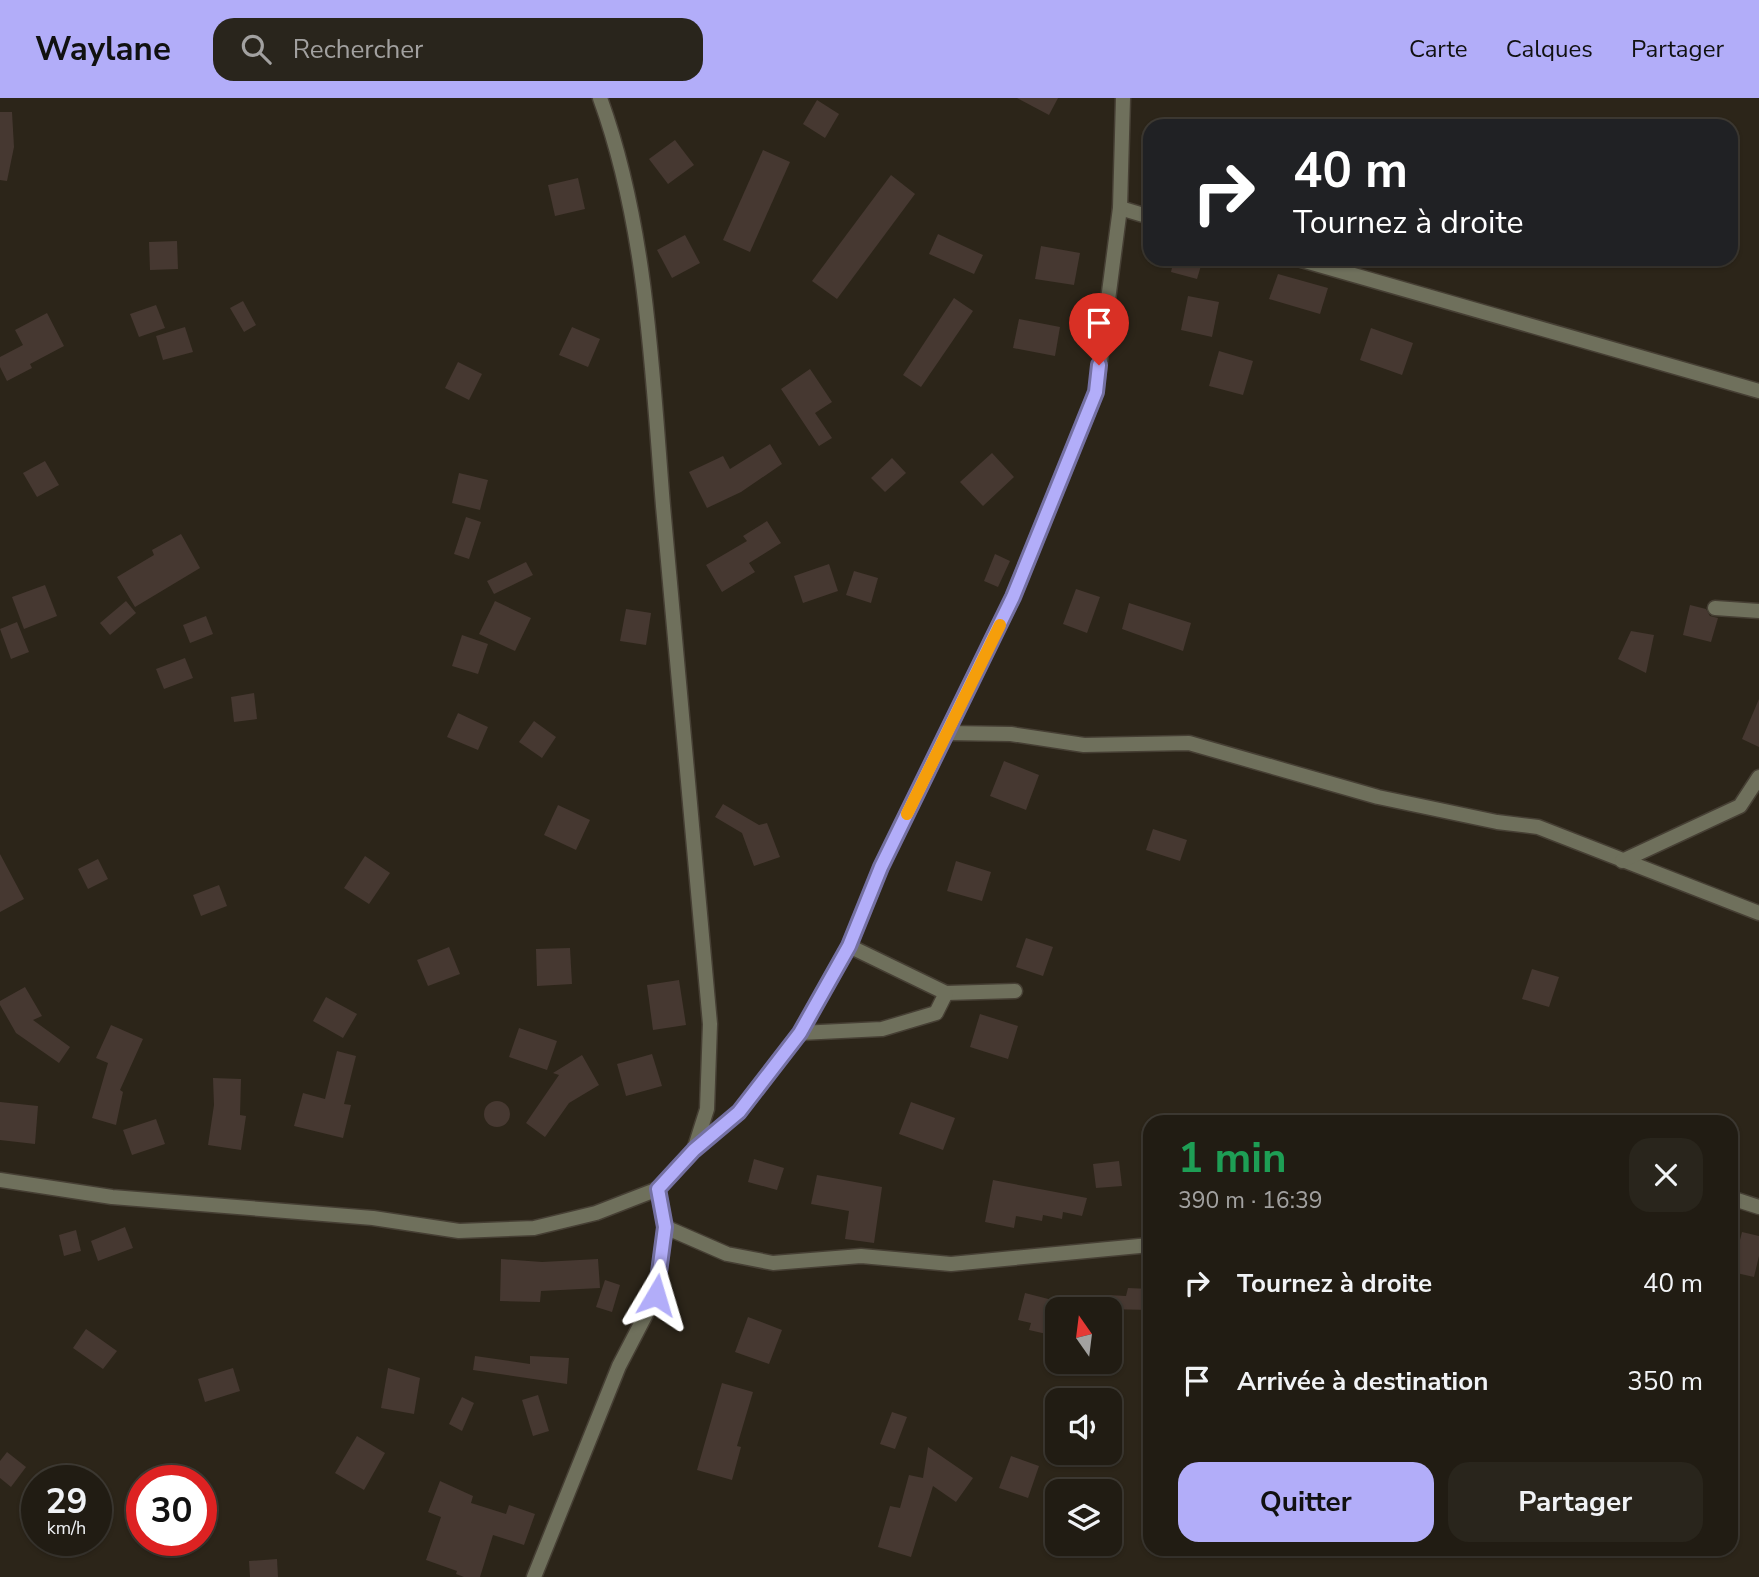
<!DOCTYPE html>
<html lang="fr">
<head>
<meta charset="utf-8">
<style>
	:root { --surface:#211c13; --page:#29251c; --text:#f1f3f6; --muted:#a2a1a0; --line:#3e3a33; --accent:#b2adf9 }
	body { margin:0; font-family:"Nunito Sans",sans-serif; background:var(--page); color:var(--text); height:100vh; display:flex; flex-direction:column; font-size:26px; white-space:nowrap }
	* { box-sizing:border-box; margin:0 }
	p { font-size:23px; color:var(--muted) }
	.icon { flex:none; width:38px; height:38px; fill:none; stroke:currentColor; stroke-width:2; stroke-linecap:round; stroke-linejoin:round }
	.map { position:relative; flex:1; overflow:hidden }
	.side { position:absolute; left:1143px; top:1017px; width:595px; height:441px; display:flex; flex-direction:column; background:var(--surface); border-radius:21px; box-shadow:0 2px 5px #0004,0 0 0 2px var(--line) }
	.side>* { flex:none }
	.hud { position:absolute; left:1143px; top:21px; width:595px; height:147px; border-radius:21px; box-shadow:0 2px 5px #0004,0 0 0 2px var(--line); background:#202124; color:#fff; overflow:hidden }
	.needle { width:46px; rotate:346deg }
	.controls { position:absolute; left:1045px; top:1199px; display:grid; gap:14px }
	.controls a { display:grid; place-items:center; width:77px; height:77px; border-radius:14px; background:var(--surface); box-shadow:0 2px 5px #0004,0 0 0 2px var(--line); font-size:35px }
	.speed { position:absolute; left:21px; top:1367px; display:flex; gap:14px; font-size:35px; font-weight:700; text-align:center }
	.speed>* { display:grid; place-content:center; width:91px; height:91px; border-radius:50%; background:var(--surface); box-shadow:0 2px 5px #0004,0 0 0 2px var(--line); line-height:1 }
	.speed small { font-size:18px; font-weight:400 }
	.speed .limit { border:10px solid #d22; background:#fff; color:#111 }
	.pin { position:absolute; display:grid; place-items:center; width:60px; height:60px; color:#fff; margin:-72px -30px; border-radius:50% 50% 50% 0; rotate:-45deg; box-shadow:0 0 7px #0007 }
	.pin .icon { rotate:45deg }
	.me { position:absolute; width:77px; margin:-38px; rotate:7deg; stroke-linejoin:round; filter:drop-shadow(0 0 5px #0008) }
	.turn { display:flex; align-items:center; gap:24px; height:147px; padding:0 35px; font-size:32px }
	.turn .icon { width:91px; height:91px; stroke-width:2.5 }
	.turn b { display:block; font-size:49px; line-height:60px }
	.round { display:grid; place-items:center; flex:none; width:74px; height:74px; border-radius:21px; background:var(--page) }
	.head { display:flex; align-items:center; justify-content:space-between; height:119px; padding:0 35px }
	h1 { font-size:42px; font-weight:700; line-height:52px; color:#1e9e55 }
	.button { display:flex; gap:14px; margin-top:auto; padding:14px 35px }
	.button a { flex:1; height:80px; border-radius:21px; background:var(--accent); color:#111; font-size:28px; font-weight:700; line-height:80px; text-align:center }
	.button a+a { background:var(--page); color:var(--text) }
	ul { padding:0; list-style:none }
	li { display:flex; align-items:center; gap:21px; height:98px; padding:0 35px }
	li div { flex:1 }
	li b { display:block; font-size:26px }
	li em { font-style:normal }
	header { display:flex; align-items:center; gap:42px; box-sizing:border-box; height:98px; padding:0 35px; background:var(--accent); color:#111 }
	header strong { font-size:33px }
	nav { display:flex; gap:38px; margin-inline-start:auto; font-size:24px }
	.search { width:490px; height:63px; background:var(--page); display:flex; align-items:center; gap:18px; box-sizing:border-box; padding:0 24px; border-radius:21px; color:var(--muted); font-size:26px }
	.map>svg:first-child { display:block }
</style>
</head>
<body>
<header>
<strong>Waylane</strong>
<div class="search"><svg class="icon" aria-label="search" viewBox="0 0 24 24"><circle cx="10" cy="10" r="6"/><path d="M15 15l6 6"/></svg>Rechercher</div>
<nav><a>Carte</a><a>Calques</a><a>Partager</a></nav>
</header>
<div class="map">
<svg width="1759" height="1479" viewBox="0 0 1759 1479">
	<rect width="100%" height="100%" fill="#2c2519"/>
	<g fill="#463831">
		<polygon points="1017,0 1058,0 1049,17"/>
		<polygon points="817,2 839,16 825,40 803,26"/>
		<polygon points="0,14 12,14 14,49 7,83 0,82"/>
		<polygon points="675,42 694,67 668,86 649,61"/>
		<polygon points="763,52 790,64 750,154 723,142"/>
		<polygon points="891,77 915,96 837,201 812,183"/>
		<polygon points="578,80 585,111 555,118 548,87"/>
		<polygon points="938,136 983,157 974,176 929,156"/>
		<polygon points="685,137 700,165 672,180 657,152"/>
		<polygon points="177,143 178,171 150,172 149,144"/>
		<polygon points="1041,148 1080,155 1074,187 1035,181"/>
		<polygon points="1174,161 1203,161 1197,181 1171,174"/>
		<polygon points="1278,176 1328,190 1320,216 1269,201"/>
		<polygon points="1188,198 1219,204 1212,239 1181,232"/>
		<polygon points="954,200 973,213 921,289 903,277"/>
		<polygon points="243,203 256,227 244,234 230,210"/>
		<polygon points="156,207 165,230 139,239 130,216"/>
		<polygon points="47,215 64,248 30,266 32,270 7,283 0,269 0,259 23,247 15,232"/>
		<polygon points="1019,221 1060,229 1055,258 1013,250"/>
		<polygon points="185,229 193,254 163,262 156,238"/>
		<polygon points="572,229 600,241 588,269 559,257"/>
		<polygon points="1371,230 1413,245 1402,277 1360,262"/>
		<polygon points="1219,253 1253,263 1243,297 1209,288"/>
		<polygon points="458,264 482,276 469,302 445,290"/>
		<polygon points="810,271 832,304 815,315 832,340 819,348 781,291"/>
		<polygon points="770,346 782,366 741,394 707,410 689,374 723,358 730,371"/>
		<polygon points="992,355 1014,379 983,408 960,384"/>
		<polygon points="892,360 906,375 885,394 871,380"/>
		<polygon points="45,363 59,387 37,399 23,375"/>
		<polygon points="459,375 488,382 480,412 452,405"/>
		<polygon points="466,419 481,424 469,461 454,456"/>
		<polygon points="767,423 781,445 749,465 755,474 722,494 706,467 747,443 743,438"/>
		<polygon points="181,436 200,470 135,509 117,479 154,457 152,452"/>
		<polygon points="995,456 1010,463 998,489 984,483"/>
		<polygon points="526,464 533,477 494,496 487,483"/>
		<polygon points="829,466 838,493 803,505 794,478"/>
		<polygon points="854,473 878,480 871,505 846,497"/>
		<polygon points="45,487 57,518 24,531 12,499"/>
		<polygon points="1076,491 1100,499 1087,535 1063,526"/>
		<polygon points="126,503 136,515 110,537 100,525"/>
		<polygon points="495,503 531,520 515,553 479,536"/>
		<polygon points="1129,505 1191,525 1183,553 1122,531"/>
		<polygon points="1690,507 1706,511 1710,518 1718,520 1711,544 1683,537"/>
		<polygon points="626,511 651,515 646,547 620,543"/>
		<polygon points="206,518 213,536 190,545 183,527"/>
		<polygon points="17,524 29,554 11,561 0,531"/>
		<polygon points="1631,533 1654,537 1646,575 1618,561"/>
		<polygon points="462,537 488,546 478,576 452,568"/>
		<polygon points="185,560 193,580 164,591 156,571"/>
		<polygon points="254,595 257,621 234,624 231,599"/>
		<polygon points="1759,601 1759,649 1742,641"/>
		<polygon points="458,615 488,629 478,652 447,639"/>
		<polygon points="534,623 556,639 542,660 519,644"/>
		<polygon points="1004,663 1039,677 1026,712 990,698"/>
		<polygon points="723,706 759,727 767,725 780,759 754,768 742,735 715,719"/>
		<polygon points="558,707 590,722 576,752 544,737"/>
		<polygon points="1153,731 1187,742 1180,763 1146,752"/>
		<polygon points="0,756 24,801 0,814"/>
		<polygon points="365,758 390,775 369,806 344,790"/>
		<polygon points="98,761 108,781 88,791 78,771"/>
		<polygon points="956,763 991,774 982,803 947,793"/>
		<polygon points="219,787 227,808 201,818 193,797"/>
		<polygon points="1026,840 1053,849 1043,878 1016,869"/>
		<polygon points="449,849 460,876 428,888 417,862"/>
		<polygon points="570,850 572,886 537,888 536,851"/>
		<polygon points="1532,871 1559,879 1549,909 1522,901"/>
		<polygon points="679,882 686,927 653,932 647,887"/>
		<polygon points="25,889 42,918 33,922 70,949 59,965 16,935 0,907 0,903"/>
		<polygon points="326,899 357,916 343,940 313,923"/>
		<polygon points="980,916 1018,928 1008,961 970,949"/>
		<polygon points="111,927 143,941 120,992 123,994 116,1027 92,1020 108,965 96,960"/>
		<polygon points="519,930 557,943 547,972 509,959"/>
		<polygon points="337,953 356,958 344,1006 351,1007 343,1040 294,1028 303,995 325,1001"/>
		<polygon points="652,956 662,988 626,998 617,966"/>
		<polygon points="582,957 599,987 569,1005 545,1039 526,1025 559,977 553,975"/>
		<polygon points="213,980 241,981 240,1017 246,1018 241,1052 208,1047 214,1007"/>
		<circle cx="497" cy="1016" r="13"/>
		<polygon points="0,1004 38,1008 35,1046 0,1042"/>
		<polygon points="911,1004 955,1020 943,1052 899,1036"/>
		<polygon points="156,1021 165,1046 132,1057 123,1032"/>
		<polygon points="754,1061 784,1070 777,1092 748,1084"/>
		<polygon points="1119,1063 1122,1088 1096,1090 1093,1066"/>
		<polygon points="817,1077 882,1089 874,1145 845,1141 849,1113 811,1106"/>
		<polygon points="993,1082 1087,1100 1082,1118 1063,1114 1062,1121 1043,1117 1042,1123 1016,1118 1014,1130 985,1124"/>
		<polygon points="125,1129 133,1150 98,1163 91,1143"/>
		<polygon points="76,1132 81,1153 64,1158 59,1137"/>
		<polygon points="1742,1134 1759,1138 1759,1158 1754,1179 1732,1174"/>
		<polygon points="501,1161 542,1164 598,1161 600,1190 541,1193 540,1204 500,1203"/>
		<polygon points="605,1182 620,1187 612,1214 596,1209"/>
		<polygon points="1128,1190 1150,1191 1150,1212 1107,1211 1108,1197 1126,1198"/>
		<polygon points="1025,1195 1060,1204 1051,1237 1029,1232 1031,1225 1018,1222"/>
		<polygon points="748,1219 782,1232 769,1266 735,1254"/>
		<polygon points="86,1231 117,1253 103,1271 73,1250"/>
		<polygon points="475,1258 530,1266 530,1258 569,1260 567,1286 473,1272"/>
		<polygon points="233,1270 240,1293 205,1304 198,1281"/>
		<polygon points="388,1270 420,1280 414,1316 381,1310"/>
		<polygon points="722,1285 753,1294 737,1348 741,1349 732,1382 697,1372"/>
		<polygon points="538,1297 549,1333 533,1338 522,1302"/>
		<polygon points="462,1299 474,1305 462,1333 449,1326"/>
		<polygon points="892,1314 907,1319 895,1351 880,1346"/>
		<polygon points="357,1338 385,1355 364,1392 335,1375"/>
		<polygon points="928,1349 973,1380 956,1404 933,1388 911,1459 878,1449 890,1408 900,1410 909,1377 923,1380"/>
		<polygon points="7,1354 26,1369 11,1389 0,1380 0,1363"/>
		<polygon points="1011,1358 1039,1368 1028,1400 999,1390"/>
		<polygon points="440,1383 473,1398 471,1405 506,1416 509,1407 535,1416 524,1447 493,1437 480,1479 464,1479 456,1476 457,1473 426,1462 441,1419 428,1414"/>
		<polygon points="277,1461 278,1479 250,1479 249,1463"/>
	</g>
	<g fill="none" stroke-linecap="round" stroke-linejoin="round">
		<defs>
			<g id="street">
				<polyline points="1120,110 1150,119"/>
				<polyline points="1298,161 1759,293"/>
				<polyline points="1715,510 1759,513"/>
				<polyline points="948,635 1011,636 1084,647 1189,645 1378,699 1497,724 1538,729 1759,815"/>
				<polyline points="1622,763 1740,708 1759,679"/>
				<polyline points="946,895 1015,893"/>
				<polyline points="800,935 882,931 936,915 946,895 849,848"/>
				<polyline points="695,1051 739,1014 800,935 849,848 881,769 1013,499 1096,294 1120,110 1123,0"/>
				<path d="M0 1082 112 1099 373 1120 459 1133 534 1130 596 1115 658 1091 694 1052 707 1011 710 926C694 753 679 580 663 408 652 272 647 129 600 0"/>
				<polyline points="1731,1100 1759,1109"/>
				<polyline points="665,1129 727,1156 773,1165 861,1158 951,1166 1150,1147"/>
				<polyline points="534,1479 619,1268 656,1197 665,1129 658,1091"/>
			</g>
		</defs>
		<use href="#street" stroke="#463f34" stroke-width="17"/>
		<use href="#street" stroke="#6f705c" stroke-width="14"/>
	</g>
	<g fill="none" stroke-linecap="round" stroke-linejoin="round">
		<defs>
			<polyline id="route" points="656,1197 665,1129 658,1091 694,1052 739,1014 800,935 849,848 881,769 1013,499 1096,294 1099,267"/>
		</defs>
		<use href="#route" stroke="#7470a2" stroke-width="18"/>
		<use href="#route" stroke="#b2adf9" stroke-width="12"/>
		<polyline stroke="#f59e0b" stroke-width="12" points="907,716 1000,527"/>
	</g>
</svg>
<div class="controls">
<a><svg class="needle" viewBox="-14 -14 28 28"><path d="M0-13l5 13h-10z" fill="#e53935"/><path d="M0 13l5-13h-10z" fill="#a2a1a0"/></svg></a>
<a><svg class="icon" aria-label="sound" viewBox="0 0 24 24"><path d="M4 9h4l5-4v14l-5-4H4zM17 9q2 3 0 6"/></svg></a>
<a><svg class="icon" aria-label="layers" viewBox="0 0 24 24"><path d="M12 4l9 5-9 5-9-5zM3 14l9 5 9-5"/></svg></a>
</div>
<div class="speed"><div>29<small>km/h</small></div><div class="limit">30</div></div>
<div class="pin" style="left:1099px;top:267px;background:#d93025"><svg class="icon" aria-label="arrive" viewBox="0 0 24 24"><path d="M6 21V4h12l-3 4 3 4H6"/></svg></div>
<svg class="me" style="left:656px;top:1197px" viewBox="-20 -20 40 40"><path d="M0-17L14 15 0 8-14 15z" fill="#b2adf9" stroke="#fff" stroke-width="4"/></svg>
<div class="hud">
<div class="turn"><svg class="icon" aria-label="right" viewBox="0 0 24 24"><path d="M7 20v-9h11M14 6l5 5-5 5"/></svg><div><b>40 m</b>Tournez à droite</div></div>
</div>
<section class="side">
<div class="head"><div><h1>1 min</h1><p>390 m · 16:39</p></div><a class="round"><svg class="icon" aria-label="close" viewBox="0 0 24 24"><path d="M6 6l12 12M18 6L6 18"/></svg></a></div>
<ul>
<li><svg class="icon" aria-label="right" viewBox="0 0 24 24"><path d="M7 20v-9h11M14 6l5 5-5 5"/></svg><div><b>Tournez à droite</b></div><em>40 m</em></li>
<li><svg class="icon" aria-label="arrive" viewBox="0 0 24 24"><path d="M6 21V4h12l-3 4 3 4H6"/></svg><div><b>Arrivée à destination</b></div><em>350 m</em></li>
</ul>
<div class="button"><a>Quitter</a><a>Partager</a></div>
</section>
</div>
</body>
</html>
